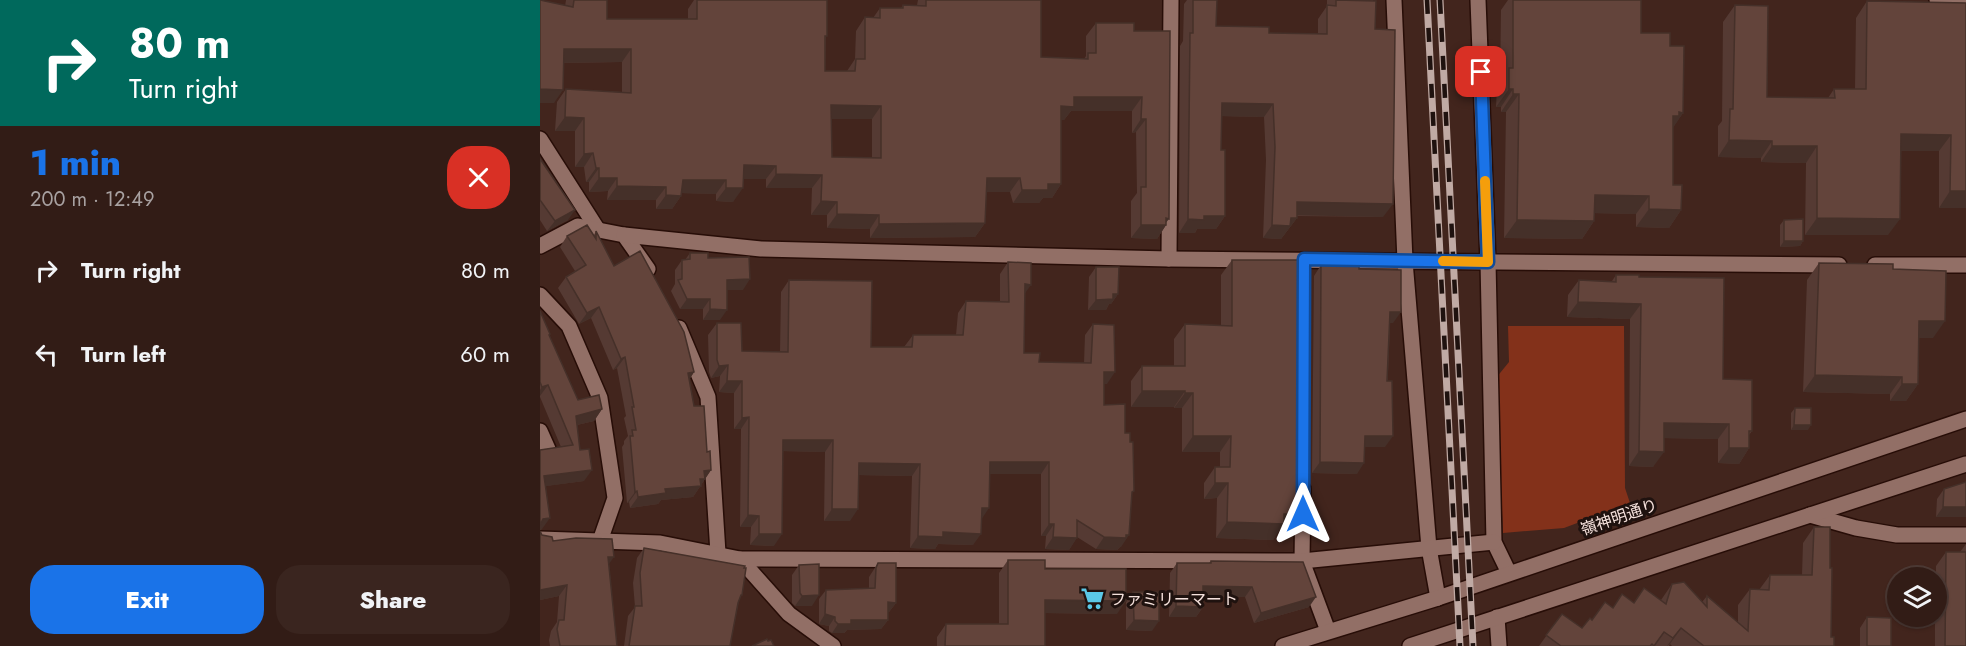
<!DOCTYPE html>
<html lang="en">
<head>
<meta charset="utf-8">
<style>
	:root { --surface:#321c16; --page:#3a251f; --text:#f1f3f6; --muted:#a8a1a1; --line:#4d3a35; --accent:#1a73e8 }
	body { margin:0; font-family:Jost,"Noto Sans JP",sans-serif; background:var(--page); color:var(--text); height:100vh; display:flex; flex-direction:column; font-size:22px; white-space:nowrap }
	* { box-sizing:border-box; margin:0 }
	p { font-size:20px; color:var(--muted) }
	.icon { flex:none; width:33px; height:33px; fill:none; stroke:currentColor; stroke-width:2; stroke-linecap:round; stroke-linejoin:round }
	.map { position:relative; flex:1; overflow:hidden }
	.panel { display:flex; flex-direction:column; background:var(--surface); width:540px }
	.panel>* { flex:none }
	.hud { background:#00695c; color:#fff; overflow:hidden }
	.buttons { position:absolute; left:1347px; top:567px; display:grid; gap:12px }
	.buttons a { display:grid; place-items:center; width:60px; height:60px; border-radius:50%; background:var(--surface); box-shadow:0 2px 4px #0004,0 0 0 2px var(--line); font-size:30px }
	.pin { position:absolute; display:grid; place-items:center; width:51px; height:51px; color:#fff; margin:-26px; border-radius:12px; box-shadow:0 3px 9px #0006 }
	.me { position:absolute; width:66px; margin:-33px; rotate:0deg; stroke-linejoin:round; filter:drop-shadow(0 0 4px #0008) }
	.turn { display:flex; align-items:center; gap:21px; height:126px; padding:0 30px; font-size:27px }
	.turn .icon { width:78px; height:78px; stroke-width:2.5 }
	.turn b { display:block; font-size:42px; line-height:51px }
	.round { display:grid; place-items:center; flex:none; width:63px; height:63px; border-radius:24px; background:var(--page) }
	.head { display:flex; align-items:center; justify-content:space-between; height:102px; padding:0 30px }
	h1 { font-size:36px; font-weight:800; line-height:45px; color:var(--accent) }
	.primary-button { display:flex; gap:12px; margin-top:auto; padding:12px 30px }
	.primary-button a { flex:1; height:69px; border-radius:24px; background:var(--accent); color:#fff; font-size:24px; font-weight:800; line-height:69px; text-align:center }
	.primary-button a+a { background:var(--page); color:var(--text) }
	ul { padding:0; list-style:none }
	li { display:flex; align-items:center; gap:18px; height:84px; padding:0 30px }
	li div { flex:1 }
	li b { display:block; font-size:22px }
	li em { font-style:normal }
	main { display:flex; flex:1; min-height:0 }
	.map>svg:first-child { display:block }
</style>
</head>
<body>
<main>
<section class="panel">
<div class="hud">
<div class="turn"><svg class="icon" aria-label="right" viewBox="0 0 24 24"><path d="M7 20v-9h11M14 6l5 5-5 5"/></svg><div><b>80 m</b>Turn right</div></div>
</div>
<div class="head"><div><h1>1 min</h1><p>200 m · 12:49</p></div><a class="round" style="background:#d93025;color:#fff"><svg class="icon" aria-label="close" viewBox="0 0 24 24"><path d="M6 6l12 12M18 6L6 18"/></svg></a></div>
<ul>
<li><svg class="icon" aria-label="right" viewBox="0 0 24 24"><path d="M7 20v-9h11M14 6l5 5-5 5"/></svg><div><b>Turn right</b></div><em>80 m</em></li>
<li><svg class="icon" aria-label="left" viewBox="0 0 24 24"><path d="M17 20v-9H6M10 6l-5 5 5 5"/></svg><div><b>Turn left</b></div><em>60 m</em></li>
</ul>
<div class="primary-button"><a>Exit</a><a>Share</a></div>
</section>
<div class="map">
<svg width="1426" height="646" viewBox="0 0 1426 646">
	<rect width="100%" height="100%" fill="#42251d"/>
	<polygon fill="#83311a" points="968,326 1084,326 1085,488 1090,503 1024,528 963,533 956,378 969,362"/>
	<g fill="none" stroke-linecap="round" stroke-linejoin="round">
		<defs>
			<g id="street">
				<polyline points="854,0 865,261 889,548 898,598"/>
				<polyline points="938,0 948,262 954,542 969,573"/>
				<polyline points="1397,0 1426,0"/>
				<polyline points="0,139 58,230"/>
				<polyline points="0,246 38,226 84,235 108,269"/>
				<polyline points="629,259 631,0"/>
				<polyline points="0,295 29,326 60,398 75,498 60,541"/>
				<polyline points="139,328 168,397 178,553"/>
				<polyline points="0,431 8,449"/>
				<polyline points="763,489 762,561 788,631"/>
				<polyline points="1270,515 1316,528 1357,535 1426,535"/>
				<polyline points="0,539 120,543 200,559 249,614 293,646"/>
				<polyline points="200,559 762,561 954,542"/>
				<polyline points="957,617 959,646"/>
			</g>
			<g id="secondary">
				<polyline points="84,235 221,249 629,259 1299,265"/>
				<polyline points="1335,265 1426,265"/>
				<polyline points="743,646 898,598 1426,419"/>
				<polyline points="870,646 1426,464"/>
			</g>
		</defs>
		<use href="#street" stroke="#270d07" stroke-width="18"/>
		<use href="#secondary" stroke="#270d07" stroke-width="18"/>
		<use href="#street" stroke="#926f66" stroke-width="15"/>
		<use href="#secondary" stroke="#926f66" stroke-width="15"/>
		<defs>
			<g id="rail">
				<polyline points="887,0 920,646"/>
				<polyline points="900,0 933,646"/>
			</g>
		</defs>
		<use href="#rail" stroke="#c0aaa4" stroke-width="7"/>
		<use href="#rail" stroke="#1f120f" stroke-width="4.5" stroke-dasharray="14" stroke-linecap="butt"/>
	</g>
	<g fill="#553a33" fill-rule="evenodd">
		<path d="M0 0 25 6 26 0H67V19H148V9L154 0H287L285 71H307L315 59 316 31 325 17 333 18 340 8H361L363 5H377L378 0H501V57L544 59 546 56V36L556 23 594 31 626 225 617 239 591 238V201L597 193 596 132 592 133V111H531L524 120H521V184L512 198H503L499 203H473L470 192H446L445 223 435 237 330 238V229L287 228V215H271L272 188H226V179H203L193 202 176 201V194L142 193 141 196 132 209H116V200H67L68 191 49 192V182H46L44 167H35V131H15L17 102 26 89 82 92V62L24 63 14 103H0ZM291 119H332V158L292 157Z"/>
		<polygon points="647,0 677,0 676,26 729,33 778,34 778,19 787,6 787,0 833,0 843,217 757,216 757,218 741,239 723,238 726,160 724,117 681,116 681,150 685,216 676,229 657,229 655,233 639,233 640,46 643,41 644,4"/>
		<polygon points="968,0 1101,0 1101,33 1130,46 1143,113 1133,127 1133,185 1141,210 1129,228 1096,227 1096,214 1054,213 1054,221 1042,239 964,238 966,112 961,112 961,107 956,107 957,86 960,81 961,10"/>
		<polygon points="1327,1 1426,3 1426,208 1399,208 1399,151 1361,151 1348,235 1265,235 1266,163 1221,162 1221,158 1178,157 1178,126 1182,121 1183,22 1195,5 1227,97 1288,98 1294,89 1315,89 1316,18"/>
		<polygon points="0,159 28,220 7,231 0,220"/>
		<polygon points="1244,220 1263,241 1260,246 1240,247 1240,225"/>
		<polygon points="56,231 74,266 154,372 149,380 154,406 171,470 153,497 121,500 118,504 90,508 89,502 87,503 82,447 84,444 84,441 88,436 84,418 86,416 77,368 73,370 51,318 39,324 18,288 26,277 35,271 20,247 27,236 54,235"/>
		<polygon points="150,253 168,258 203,290 187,290 180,320 163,320 163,309 140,309 131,291 135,284 135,270 142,260 145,260"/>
		<polygon points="692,260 763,508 747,529 740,529 733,540 676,538 677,498 664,499 664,483 675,467 680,467 680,452 642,452 642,408 634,408 634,407 591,407 591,381 602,366 634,366 634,339 645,324 681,325 681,275"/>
		<polygon points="468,262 485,294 484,353 499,362 544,363 545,335 553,324 567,384 564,384 564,405 585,433 591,494 581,547 580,547 577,550 556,549 537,537 529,550 505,549 506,536 501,536 501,474 450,474 442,518 433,545 398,544 395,549 370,548 372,476 319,475 310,521 284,521 285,452 243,451 234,546 210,545 211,527 200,527 201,429 194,429 194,393 179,392 180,376 171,378 169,372 168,335 177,323 202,351 240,352 241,292 249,280 331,347 364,347 373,335 416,335 418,313 426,301 460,302 460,274"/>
		<polygon points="1279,263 1353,269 1393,338 1379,338 1378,384 1366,401 1350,401 1350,394 1263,392 1267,280"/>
		<polygon points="781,265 819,269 853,323 850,323 845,447 824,447 817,474 772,473 774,276"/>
		<polygon points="556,267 578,294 571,304 569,304 566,310 548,310 549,277"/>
		<polygon points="1076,275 1099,277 1183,379 1212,431 1209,435 1209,448 1199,464 1178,463 1178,439 1124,438 1113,467 1089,466 1090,319 1027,317 1028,295 1039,280 1072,281"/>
		<polygon points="0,311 10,334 9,336 38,400 62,409 54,421 37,425 44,481 5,486 2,529 0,530 0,450 21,447 0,397"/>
		<polygon points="1255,408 1268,430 1251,430 1251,413"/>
		<polygon points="1426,482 1426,517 1396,517 1397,499 1404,489"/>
		<polygon points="1274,527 1290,568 1291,637 1294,646 1132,646 1130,644 1129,646 999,646 1022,614 1042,628 1052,620 1073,608 1094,603 1121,600 1132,584 1162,602 1167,596 1198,623 1198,605 1210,589 1219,590 1230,575 1262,575 1263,543"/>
		<polygon points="0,531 2,535 13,541 69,564 77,646 10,646 9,640 11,631 17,622 19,596 0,600"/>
		<polygon points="1426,544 1426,646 1395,646 1395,616 1396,616 1396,566 1406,552 1420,552"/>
		<polygon points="104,548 199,600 190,646 84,646 88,616 95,607 93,583 97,558"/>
		<polygon points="468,560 505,569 577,614 505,613 505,646 397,646 397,637 406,624 459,624 459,573"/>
		<polygon points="671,561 769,607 714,623 705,597 663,596 663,607 656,617 629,617 630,573 637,563 669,563"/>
		<polygon points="338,563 356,603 349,612 348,612 348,620 341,629 307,630 304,633 292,633 289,631 289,626 279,624 279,599 286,590 329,588 329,577"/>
		<polygon points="259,565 272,606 255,606 252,603 252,575"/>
		<polygon points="593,592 612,631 586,630 586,602"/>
		<polygon points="1327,617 1351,646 1320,646 1320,628"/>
	</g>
	<g fill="#453029">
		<polygon points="24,49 91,49 82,62 15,63"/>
		<polygon points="0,89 23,90 14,103 0,103"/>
		<polygon points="969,89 973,89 961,107 956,107"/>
		<polygon points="973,94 979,94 966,112 961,112"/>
		<polygon points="534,97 602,97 592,111 531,111 524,120 511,120 521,106"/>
		<polygon points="682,103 733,104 724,117 673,116"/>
		<polygon points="291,105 341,106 332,119 282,119"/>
		<polygon points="1139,112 1143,113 1131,131 1133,116"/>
		<polygon points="25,117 44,118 35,131 15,131"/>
		<polygon points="601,119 606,119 596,132 592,133"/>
		<polygon points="1361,134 1411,135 1399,151 1349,151"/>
		<polygon points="1189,140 1232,141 1221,158 1178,157"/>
		<polygon points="1232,146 1277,146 1266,163 1221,162"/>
		<polygon points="53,153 44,167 35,167 44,154"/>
		<polygon points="204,165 236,166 226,179 194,179"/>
		<polygon points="56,168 59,168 49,182 46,182"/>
		<polygon points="236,174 282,175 272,188 226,188"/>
		<polygon points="59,178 77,178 68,191 49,192"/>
		<polygon points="447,178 480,178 470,192 437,192"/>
		<polygon points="143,180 186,180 176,194 134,193"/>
		<polygon points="508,184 521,184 512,198 503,198 499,203 473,203 482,190"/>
		<polygon points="77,186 126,187 116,200 67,200"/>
		<polygon points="186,188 203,188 193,202 176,201"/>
		<polygon points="1410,191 1426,191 1426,208 1399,208"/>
		<polygon points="126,195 141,196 132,209 116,209"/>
		<polygon points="1055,195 1109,196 1096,214 1042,213"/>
		<polygon points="281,201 297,202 287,215 271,215"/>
		<polygon points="757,202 853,204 843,217 747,215"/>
		<polygon points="1109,209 1141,210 1129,228 1096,227"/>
		<polygon points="35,210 28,220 7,231 15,221"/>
		<polygon points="297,214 339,215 330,229 287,228"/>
		<polygon points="664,216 685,216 676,229 657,229 655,233 639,233 648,219"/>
		<polygon points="626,218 629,219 624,225 626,225 617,239 591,238 601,225"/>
		<polygon points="751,218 757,218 741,239 723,238 732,225"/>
		<polygon points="1277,218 1360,219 1348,235 1265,235"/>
		<polygon points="977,220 1054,221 1042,239 964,238"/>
		<polygon points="445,223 435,237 330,238 339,224"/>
		<polygon points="1244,241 1263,241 1260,246 1240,247"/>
		<polygon points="210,279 203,290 180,290 187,280"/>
		<polygon points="485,284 491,285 483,296"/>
		<polygon points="573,294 578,294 571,304 569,304 566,310 548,310 556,300"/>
		<polygon points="147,299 170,299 163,309 140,309"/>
		<polygon points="1038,302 1101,304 1090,319 1027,317"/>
		<polygon points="59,307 51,318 39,324 47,313"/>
		<polygon points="170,309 187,310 180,320 163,320"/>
		<polygon points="850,312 861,312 853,323 842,323"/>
		<polygon points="1379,321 1405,321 1393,338 1367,338"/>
		<polygon points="85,357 77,368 73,370 81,359"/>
		<polygon points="188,365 180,376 171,378 179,366"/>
		<polygon points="154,372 147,383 148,373"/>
		<polygon points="564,372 575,372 567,384 556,384"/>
		<polygon points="1275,375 1362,377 1350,394 1263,392"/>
		<polygon points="187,381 202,381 194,393 179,392"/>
		<polygon points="1362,384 1378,384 1366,401 1350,401"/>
		<polygon points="8,385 0,396 0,390 2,387"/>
		<polygon points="602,391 645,391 634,407 591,407"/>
		<polygon points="645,393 653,393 642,408 634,408"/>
		<polygon points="62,409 54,421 28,427 36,416"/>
		<polygon points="209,417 201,429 194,429 202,418"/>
		<polygon points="1124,423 1189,424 1178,439 1113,438"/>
		<polygon points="1254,425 1271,425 1268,430 1251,430"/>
		<polygon points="653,436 691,436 680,452 642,452"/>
		<polygon points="825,436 853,436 845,447 817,447"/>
		<polygon points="243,440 293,440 285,452 235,451"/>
		<polygon points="1189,448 1209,448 1199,464 1178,463"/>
		<polygon points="1099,451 1124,452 1113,467 1089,466"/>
		<polygon points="450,462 509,462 501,474 442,474"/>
		<polygon points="780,462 824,463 817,474 772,473"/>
		<polygon points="319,463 380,464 372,476 311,475"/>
		<polygon points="52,470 44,481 0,487 4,476"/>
		<polygon points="171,470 153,497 121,500 118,504 90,508 98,497 125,489 164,471"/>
		<polygon points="675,483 688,483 677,498 664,499"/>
		<polygon points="97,491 89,502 87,503 95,492"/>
		<polygon points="1403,507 1426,507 1426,517 1396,517"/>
		<polygon points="442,508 449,508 441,520"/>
		<polygon points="758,508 763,508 753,523 747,529 740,529 733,540 676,538 687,522 744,514"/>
		<polygon points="292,509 318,509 310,521 284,521"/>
		<polygon points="208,515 219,516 211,527 200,527"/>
		<polygon points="10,518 2,529 0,530 0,524 3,519"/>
		<polygon points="509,524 514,524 506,536 501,536"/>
		<polygon points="403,532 441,534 433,545 398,544 395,549 370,548 378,536"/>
		<polygon points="219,534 242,534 234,546 210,545"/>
		<polygon points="586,535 589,535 581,547 580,547 577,550 556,549 564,537"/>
		<polygon points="513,537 537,538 529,550 505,549"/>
		<polygon points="68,557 74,557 66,568"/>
		<polygon points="27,585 19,596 0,600 0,590"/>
		<polygon points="663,586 712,587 705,597 656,596"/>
		<polygon points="279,595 272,606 255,606 262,596"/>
		<polygon points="776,597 769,607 714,623 721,613"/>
		<polygon points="505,600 586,601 577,614 496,613"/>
		<polygon points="348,602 356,603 349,612 341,612"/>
		<polygon points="636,606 663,607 656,617 629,617"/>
		<polygon points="285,614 295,617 289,626 279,624"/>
		<polygon points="311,620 348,620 341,629 307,630 304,633 292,633 298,624"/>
		<polygon points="594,620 619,621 612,631 586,630"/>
		<polygon points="1141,628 1130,644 1127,646 1133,638"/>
	</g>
	<g fill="#63443b" stroke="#453029" stroke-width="1.5" fill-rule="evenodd">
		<path d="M0 0 33 7 34 0H67V19H157V0H287V36H285V71H315L316 59H325V17L340 18V8H363V5L386 6V0H501V57L548 59V53H556V23H594V31H630L629 219 626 218V225H601V187H606V119H601L602 97H534V107L521 106V184H508V190H482L480 178H447L445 223 339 224V215L297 214V202L281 201 282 175 236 174V166L204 165 203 188H186V180H143L141 196 126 195V187L77 186V178H59V168H56L53 153 44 154V118L25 117 26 89 91 93V49H24L23 90 0 89ZM291 105 341 106V158L292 157Z"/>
		<polygon points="653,0 677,0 676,26 729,27 729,33 787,34 787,5 796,6 796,0 836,1 835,29 855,30 853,204 757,202 757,218 751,218 750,226 732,225 735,147 733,104 682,103 681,150 685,150 685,216 664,216 664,220 648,219 650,33 653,33"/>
		<polygon points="973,0 1101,0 1101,33 1130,33 1130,46 1144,46 1143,113 1139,112 1139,116 1133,116 1133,185 1142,185 1141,210 1109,209 1109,196 1055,195 1054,221 977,220 979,94 973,94 973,89 969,89 969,68 973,68"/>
		<polygon points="1327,1 1426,3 1426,191 1410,191 1411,135 1361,134 1360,219 1277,218 1277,146 1232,146 1232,141 1189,140 1190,109 1193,109 1195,5 1228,6 1227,97 1295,98 1294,89 1326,89"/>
		<polygon points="0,159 35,210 15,221 0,200"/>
		<polygon points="1263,219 1263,241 1244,241 1244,220"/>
		<polygon points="47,225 56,239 56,231 74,266 100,251 144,332 154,372 148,373 154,406 164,406 167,452 170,451 171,470 164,471 165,479 160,479 161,486 125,489 126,493 98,497 97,491 95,492 90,436 93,436 92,430 96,430 92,407 94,407 85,357 81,359 59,307 47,313 26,277 46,265 27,236"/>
		<polygon points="150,253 168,253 168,258 209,257 210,279 187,280 187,310 170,309 170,299 147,299 138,280 142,279 142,260 150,259"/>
		<polygon points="692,260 765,260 763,508 758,508 758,514 744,514 744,524 687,522 688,483 675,483 675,467 690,467 691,436 653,436 653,393 645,393 645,391 602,391 602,366 645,366 645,324 692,326"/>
		<polygon points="468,262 491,263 491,285 485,284 484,353 500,353 499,362 551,363 553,324 574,325 575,372 564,372 564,405 585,404 585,433 590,433 590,442 593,442 594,491 592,492 589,535 586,535 586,538 564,537 537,520 537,538 513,537 514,524 509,524 509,462 450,462 449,508 442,508 441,534 403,532 403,537 378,536 380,464 319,463 318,509 292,509 293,440 243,440 242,534 219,534 219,516 208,515 209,417 202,418 202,381 187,381 188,365 179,366 177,360 177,323 201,323 202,351 248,352 249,280 332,281 331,347 372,347 373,335 423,335 426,301 469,302"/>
		<polygon points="1279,263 1353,264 1353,269 1406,271 1405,321 1379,321 1378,384 1362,384 1362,377 1275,375"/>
		<polygon points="781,265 819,265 819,269 861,270 861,312 850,312 847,381 852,381 853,436 825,436 824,463 780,462"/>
		<polygon points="556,267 579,267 578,294 573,294 573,299 556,300"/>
		<polygon points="1076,275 1099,275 1099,277 1184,278 1183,379 1212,380 1212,431 1209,431 1209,448 1189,448 1189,424 1124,423 1124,452 1099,451 1101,304 1038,302 1039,280 1076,282"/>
		<polygon points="0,311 10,334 9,335 38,400 59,395 62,409 36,416 40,450 49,449 52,470 4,476 10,518 3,519 0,525 0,450 33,445 8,385 2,387 0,382"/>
		<polygon points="1255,408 1271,408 1271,425 1254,425"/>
		<polygon points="1426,482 1426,507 1403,507 1404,489"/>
		<polygon points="1274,527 1290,527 1290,568 1292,568 1291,637 1294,637 1294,646 1164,646 1141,628 1133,638 1124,632 1114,646 1112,644 1110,646 1021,646 1006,635 1022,614 1042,628 1050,618 1052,620 1065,602 1073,608 1082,594 1094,603 1104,588 1126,604 1132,584 1144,582 1167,607 1167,596 1208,631 1210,589 1229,590 1230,575 1272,575"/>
		<polygon points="0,531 2,535 12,537 13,541 36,538 72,539 74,557 68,557 77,646 20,646 17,629 19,620 24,620 27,585 0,590"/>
		<polygon points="104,548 205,566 204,568 206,568 202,595 201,595 198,603 190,646 89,646 95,606 102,606 100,573"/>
		<polygon points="1406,552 1426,552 1426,646 1405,646"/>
		<polygon points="468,560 505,560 505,569 586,569 586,601 505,600 505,646 405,646 406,624 468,624"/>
		<polygon points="671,561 763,562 776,597 721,613 712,587 663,586 663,607 636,606 637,563 671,563"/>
		<polygon points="338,563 356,563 356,603 348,602 348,620 311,620 311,624 298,624 295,621 295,617 285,614 286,590 335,588 336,568"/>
		<polygon points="279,564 279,595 262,596 260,593 259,565"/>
		<polygon points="593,592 619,592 619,621 594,620"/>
		<polygon points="1327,617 1351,618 1351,646 1327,646"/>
		<polygon points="227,639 228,641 231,640 234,646 212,646"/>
	</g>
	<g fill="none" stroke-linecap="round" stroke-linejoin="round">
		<defs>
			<polyline id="route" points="763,514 764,259 948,262 941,72"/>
		</defs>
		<use href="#route" stroke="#114b97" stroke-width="15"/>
		<use href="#route" stroke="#1a73e8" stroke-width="10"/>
		<polyline stroke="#f59e0b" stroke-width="10" points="903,261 948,262 945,181"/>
	</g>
	<defs>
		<symbol id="supermarket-bare" viewBox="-9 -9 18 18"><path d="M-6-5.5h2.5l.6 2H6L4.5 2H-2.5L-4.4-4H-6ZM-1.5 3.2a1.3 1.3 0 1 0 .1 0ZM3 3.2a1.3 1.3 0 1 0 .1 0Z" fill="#5bc8e7" stroke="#1f120f" stroke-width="2.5" paint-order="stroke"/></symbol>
	</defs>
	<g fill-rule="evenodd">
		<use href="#supermarket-bare" x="536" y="582" width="33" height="33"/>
	</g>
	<g text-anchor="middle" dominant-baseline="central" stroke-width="6" stroke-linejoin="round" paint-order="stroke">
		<g font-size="16" fill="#f5e1dc" stroke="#1f120f">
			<text transform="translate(1079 517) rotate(-19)">嶺神明通り</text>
		</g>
		<g font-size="16" fill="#f5e1dc" stroke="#1f120f" text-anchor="start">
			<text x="570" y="599">ファミリーマート</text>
		</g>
	</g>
</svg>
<div class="buttons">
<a><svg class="icon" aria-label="layers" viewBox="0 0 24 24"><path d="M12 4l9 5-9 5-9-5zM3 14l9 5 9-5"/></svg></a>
</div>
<div class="pin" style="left:941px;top:72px;background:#d93025"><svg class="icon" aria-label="arrive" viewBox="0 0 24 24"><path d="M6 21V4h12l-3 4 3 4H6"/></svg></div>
<svg class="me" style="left:763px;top:514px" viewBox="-20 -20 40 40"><path d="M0-17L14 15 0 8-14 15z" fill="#1a73e8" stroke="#fff" stroke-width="4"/></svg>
</div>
</main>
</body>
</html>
